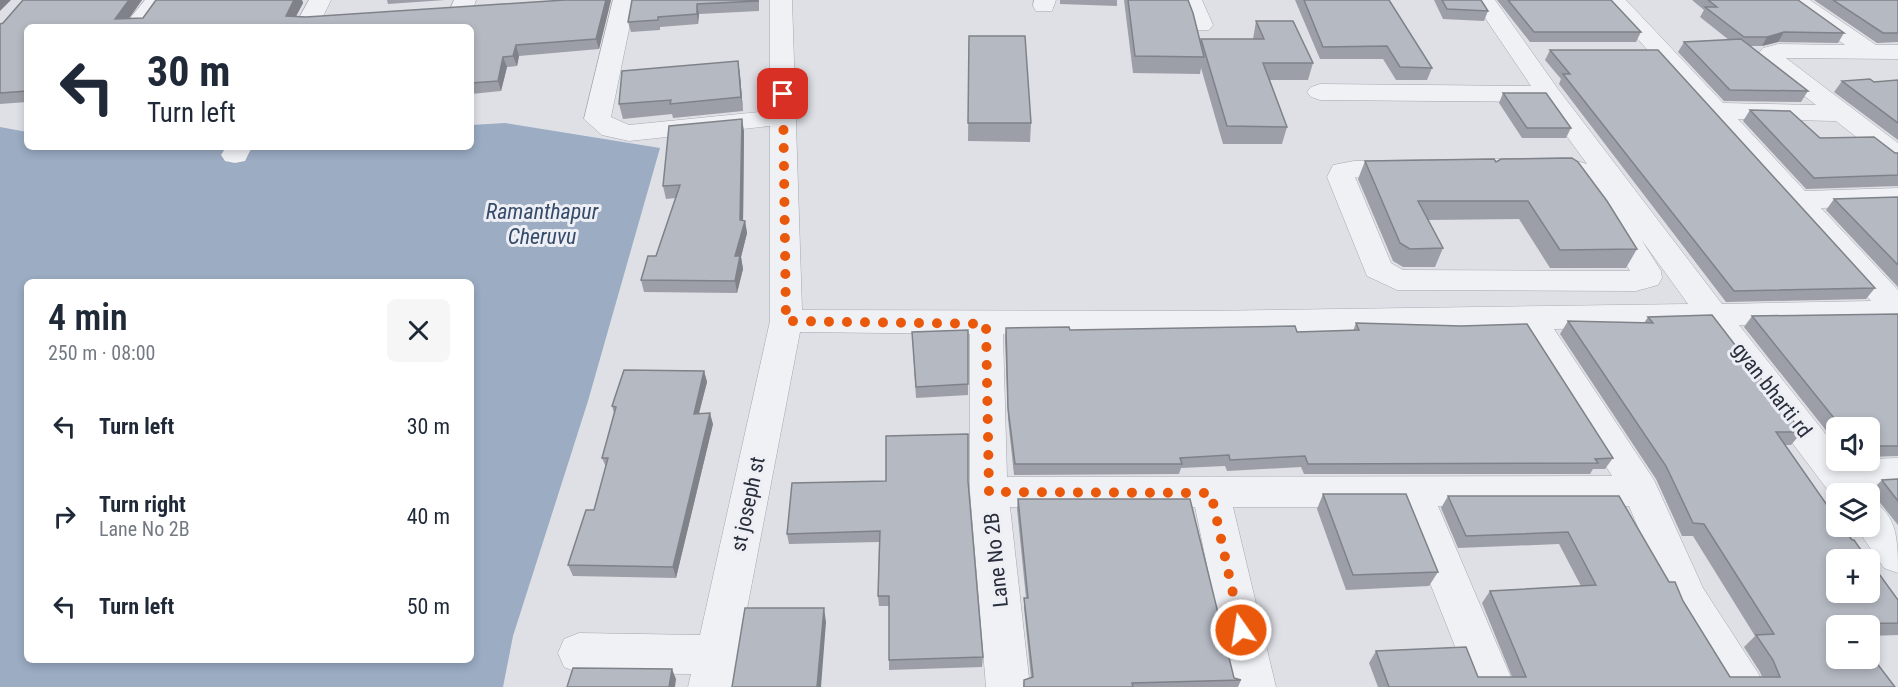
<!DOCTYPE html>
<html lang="en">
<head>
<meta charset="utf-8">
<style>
	:root { --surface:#fff; --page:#f6f6f7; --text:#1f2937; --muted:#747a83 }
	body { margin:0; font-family:"Roboto Condensed",sans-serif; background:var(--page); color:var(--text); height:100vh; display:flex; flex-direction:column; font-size:22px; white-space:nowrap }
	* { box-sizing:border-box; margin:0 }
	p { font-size:20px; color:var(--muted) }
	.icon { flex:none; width:33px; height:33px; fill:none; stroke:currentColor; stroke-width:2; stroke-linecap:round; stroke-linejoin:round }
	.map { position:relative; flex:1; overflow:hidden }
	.details { position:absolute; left:24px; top:279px; width:450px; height:384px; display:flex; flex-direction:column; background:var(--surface); border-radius:9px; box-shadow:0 3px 9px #0003 }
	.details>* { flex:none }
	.hud { position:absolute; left:24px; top:24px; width:450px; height:126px; border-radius:9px; box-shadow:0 3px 9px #0003; background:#fff; color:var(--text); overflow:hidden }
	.controls { position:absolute; left:1826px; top:417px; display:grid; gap:12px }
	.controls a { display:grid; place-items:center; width:54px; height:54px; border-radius:9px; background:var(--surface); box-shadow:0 3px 9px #0003; font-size:30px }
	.pin { position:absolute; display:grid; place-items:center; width:51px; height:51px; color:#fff; margin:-26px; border-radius:12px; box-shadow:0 3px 9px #0006 }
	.me { position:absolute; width:66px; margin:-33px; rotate:347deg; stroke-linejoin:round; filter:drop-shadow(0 0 4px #0008) }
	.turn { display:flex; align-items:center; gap:21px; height:126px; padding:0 24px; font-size:27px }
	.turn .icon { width:78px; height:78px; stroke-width:2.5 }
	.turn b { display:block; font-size:42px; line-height:51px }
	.round { display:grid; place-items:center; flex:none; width:63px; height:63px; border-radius:9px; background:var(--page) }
	.summary { display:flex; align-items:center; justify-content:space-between; height:102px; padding:0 24px }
	h1 { font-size:36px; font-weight:600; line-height:45px }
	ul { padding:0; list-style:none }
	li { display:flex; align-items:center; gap:18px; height:90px; padding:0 24px }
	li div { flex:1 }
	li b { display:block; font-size:22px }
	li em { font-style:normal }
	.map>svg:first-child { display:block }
</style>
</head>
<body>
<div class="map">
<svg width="1898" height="687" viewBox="0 0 1898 687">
	<rect width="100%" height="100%" fill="#dee0e6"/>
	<path fill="#9bacc3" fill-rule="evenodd" d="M505 123 660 148 588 401 513 636 503 687H0V127L27 132V147H471V125ZM27 282H471V660H27Z"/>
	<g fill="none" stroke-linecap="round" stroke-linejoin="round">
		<defs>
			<g id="minor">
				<polygon points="145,0 168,0 147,27 123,27"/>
				<polygon points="309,0 331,0 318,27 294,27"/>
				<polygon points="454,0 476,0 467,27 443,27"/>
				<path d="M613 0H635L611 117 629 125 770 111V0H792L802 310 1203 311 1688 304 1641 239 1661 271 1662 278 1658 285 1636 291 1397 290 1367 276 1327 177 1333 165 1354 161 1566 158 1587 164 1542 102 1320 100 1311 97 1307 92 1311 87 1320 84 1531 86 1473 0H1495L1558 89 1722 304 1871 301 1603 0H1626L1723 103 1816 105 1763 64 1759 53 1763 48 1778 44 1845 45 1784 0H1810L1876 45H1898V59L1786 58 1898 143V164L1888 162 1836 121 1738 119 1805 191 1898 188V206L1821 208 1898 290V322L1739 325 1836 447V460L1898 458V488H1868L1871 494 1869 498V494H1836V501L1704 326 1554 329 1654 480 1703 588 1758 673 1765 687H1719L1674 612 1629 506H1438L1515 687H1471L1400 507H1233L1276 687H1232L1195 507H1010L1030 687H986L970 492V334L800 332 732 687H688L691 674 579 673 564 667 558 653 564 639 579 633 700 635 770 321V126L629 141 602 135 584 119ZM1563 174 1578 184 1630 271 1403 270 1391 263 1355 177ZM1521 330 1612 476 1007 477 1003 334Z"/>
				<polygon points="1034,0 1056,0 1052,11 1036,11 1033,6"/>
				<polygon points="1180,0 1202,0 1213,25 1209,30 1193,30"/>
				<polygon points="226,147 252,147 245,161 235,163 225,161 221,155"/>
				<path d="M1869 500C1898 512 1898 542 1898 573L1884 568 1855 526H1869Z"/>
			</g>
		</defs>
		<use href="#minor" stroke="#a4a7af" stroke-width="1"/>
		<use href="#minor" fill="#f0f1f5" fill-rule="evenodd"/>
	</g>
	<g fill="#9c9fa7">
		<polygon points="142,0 129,18 143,18 156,0 302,0 303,3 296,16 306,17 611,0 599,49 519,56 517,66 507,67 501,91 471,94 471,27 27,27 27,102 0,104 0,24"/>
		<polygon points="387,0 445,0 388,4"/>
		<polygon points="632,0 759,0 759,11 699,14 698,24 660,27 660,30 631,32 628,22"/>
		<polygon points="1060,0 1117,0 1117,6 1060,4"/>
		<polygon points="1124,0 1188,0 1200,42 1201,39 1253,39 1256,21 1313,63 1308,80 1270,80 1287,127 1282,144 1223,144 1201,68 1200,74 1133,73"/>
		<polygon points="1295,0 1389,0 1432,68 1427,80 1396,80 1383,59 1320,59"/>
		<polygon points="1434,0 1481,0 1488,11 1484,21 1443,19"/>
		<polygon points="1497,0 1611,0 1641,32 1636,42 1530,42"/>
		<polygon points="1692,0 1798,0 1844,33 1838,43 1778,42 1762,46 1750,46 1808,91 1801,102 1724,101 1678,52 1684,42 1729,40 1700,17 1704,10"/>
		<polygon points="1814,0 1898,0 1898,42 1877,43"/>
		<polygon points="969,36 1031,123 1030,142 968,141"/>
		<polygon points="1550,50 1875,288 1866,299 1726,302 1559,84 1561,79 1545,60"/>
		<polygon points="738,61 740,75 743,111 673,118 672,114 623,119 619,104"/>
		<polygon points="1898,80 1898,140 1834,92 1842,81 1874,82"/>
		<polygon points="1503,93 1571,128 1566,138 1522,138 1499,103"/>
		<polygon points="1750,110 1820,138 1898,153 1898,186 1806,189 1743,121"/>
		<polygon points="744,131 743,220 745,221 747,233 741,257 743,269 737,293 644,292 641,280 656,256 676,198 666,199 663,186"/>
		<polygon points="1365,161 1496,162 1637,249 1626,268 1550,268 1519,219 1428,220 1443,248 1435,267 1403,267 1393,261 1358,179"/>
		<polygon points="1898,197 1898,287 1826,210 1834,199"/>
		<polygon points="1898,314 1898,456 1869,457 1869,428 1836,428 1836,443 1744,327 1752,316"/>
		<polygon points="1648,317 1802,432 1791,445 1785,445 1852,540 1898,600 1898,635 1869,636 1869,626 1836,626 1895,687 1378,687 1369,663 1376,651 1478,677 1512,677 1482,603 1490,591 1581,586 1559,544 1458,548 1441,508 1448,496 1619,496 1669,582 1683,601 1730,677 1762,677 1760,672 1744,647 1755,636 1693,536 1682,536 1656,479 1560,334 1568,321 1644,323"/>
		<polygon points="1356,323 1613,458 1605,469 1593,469 1590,474 1304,474 1301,467 1227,471 1225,466 1181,468 1179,474 1014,475 1008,419 1005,339 1006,328 1070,330 1297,332 1353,331"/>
		<polygon points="968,330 968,395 916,398 912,332"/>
		<polygon points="704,371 707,382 699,414 713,424 676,578 573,576 568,565 594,510 606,467 602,458 614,413 612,406"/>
		<polygon points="1898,479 1898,525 1873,494 1872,490 1882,480"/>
		<polygon points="968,481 983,657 982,667 889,670 889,606 879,606 878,596 879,542 789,544 787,534"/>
		<polygon points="1323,494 1438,572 1429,586 1346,590 1317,509"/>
		<polygon points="1018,499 1234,678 1241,680 1238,687 1023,687 1024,680 1031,678 1024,608 1024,598 1026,598 1017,509"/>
	</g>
	<g fill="#7f8288">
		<polygon points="0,0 11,0 0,11"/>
		<polygon points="129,0 142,0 123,27 115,19"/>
		<polygon points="294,0 302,0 303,3 291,26 286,16"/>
		<polygon points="606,0 611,0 599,49 596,39"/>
		<polygon points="697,4 699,14 698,24 697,14"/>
		<polygon points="1784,32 1778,42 1762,46 1767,37"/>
		<polygon points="516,45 519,56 517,66 513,56"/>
		<polygon points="503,57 507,67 501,91 498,81"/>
		<polygon points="738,61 740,75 743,111 741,97"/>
		<polygon points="742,119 744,131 743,228 745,221 747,233 741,257 743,269 737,293 735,281 735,256 740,220"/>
		<polygon points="704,371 707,382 696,424 694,414"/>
		<polygon points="710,413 713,424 676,578 673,567"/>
		<polygon points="824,608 826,622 821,687 817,687"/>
		<polygon points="672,669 676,679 675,687 669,687"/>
	</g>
	<g fill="#b5b9c2" stroke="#7f8288" stroke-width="1.5">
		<polygon points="23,0 129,0 115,19 143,18 156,0 294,0 286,16 306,17 565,0 606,0 596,39 516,45 513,56 503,57 498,81 471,83 471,27 27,27 27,91 0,93 0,24 3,23"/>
		<polygon points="632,0 758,0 758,1 697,4 697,14 658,17 658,20 628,22"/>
		<polygon points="1128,0 1188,0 1193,13 1204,57 1135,56"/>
		<polygon points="1304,0 1389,0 1432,68 1400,67 1387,46 1323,47"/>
		<polygon points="1442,0 1481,0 1488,11 1447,9"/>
		<polygon points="1508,0 1611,0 1641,32 1534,32"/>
		<polygon points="1708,0 1798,0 1844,33 1784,32 1767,37 1744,37 1705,7 1717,7"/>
		<polygon points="1833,0 1898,0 1898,33 1883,33"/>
		<polygon points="1256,21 1293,21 1313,63 1263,63 1287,127 1227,126 1201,39 1264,39"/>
		<polygon points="969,36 1025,36 1031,123 968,123"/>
		<polygon points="1741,39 1808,91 1730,90 1684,42"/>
		<polygon points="1550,50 1658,50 1875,288 1734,291 1563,74 1570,74"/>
		<polygon points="738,61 741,97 670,104 671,100 619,104 622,71"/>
		<polygon points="1870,79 1874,82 1898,80 1898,123 1842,81"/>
		<polygon points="1503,93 1546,93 1571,128 1527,128"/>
		<polygon points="1750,110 1790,111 1820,138 1874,137 1895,153 1898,153 1898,175 1814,178"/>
		<polygon points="742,119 740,220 745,221 735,256 740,256 735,281 641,280 648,256 656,256 680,185 663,186 669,126"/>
		<polygon points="1572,158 1578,162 1607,201 1637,249 1560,250 1528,201 1418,201 1443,248 1410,249 1400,243 1365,161 1494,159 1496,162 1501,159"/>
		<polygon points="1898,197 1898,265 1834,199"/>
		<polygon points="1898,314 1898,446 1869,446 1869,428 1842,428 1752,316"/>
		<polygon points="1712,315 1802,432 1776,432 1836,518 1836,526 1842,526 1852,540 1854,540 1868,560 1836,560 1836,592 1869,592 1869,560 1898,600 1898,623 1847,624 1849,626 1836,626 1836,658 1869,658 1869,653 1895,687 1389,687 1376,651 1466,647 1478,677 1526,677 1490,591 1596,585 1568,532 1466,536 1448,496 1619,496 1669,582 1675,582 1683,601 1730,677 1780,677 1773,660 1756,635 1774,634 1704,524 1693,523 1666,466 1568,321 1653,323 1648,317"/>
		<polygon points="1356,323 1461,326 1527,324 1613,458 1595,459 1598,463 1308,464 1305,456 1230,460 1229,455 1180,458 1182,464 1015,464 1008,408 1006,328 1069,327 1070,330 1295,326 1297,332 1359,330"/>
		<polygon points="968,330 968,384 916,387 912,332"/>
		<polygon points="624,370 704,371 694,414 710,413 673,567 568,565 586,510 594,510 608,458 602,458 616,407 612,406"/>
		<polygon points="968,434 968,481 983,657 889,660 889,596 878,596 880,531 787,534 792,483 886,481 886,436"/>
		<polygon points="1898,479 1898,501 1884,483 1882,480"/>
		<polygon points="1323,494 1406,494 1438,572 1353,575"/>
		<polygon points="1018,499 1190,499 1234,678 1241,680 1132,683 1133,687 1024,687 1024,680 1033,677 1024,598 1028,598"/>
		<polygon points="745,608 824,608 817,687 732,687"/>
		<polygon points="573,668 672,669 669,687 567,687"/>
	</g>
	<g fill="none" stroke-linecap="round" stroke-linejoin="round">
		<polyline stroke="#ea580c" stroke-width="10" stroke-dasharray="0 18" points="783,94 786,321 986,324 989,492 1211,493 1241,630"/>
	</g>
	<g text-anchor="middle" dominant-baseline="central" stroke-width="6" stroke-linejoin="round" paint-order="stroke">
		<g font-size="21" fill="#282e3b" stroke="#edeff4">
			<text transform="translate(1772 390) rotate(52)">gyan bharti rd</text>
			<text transform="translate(748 504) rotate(-78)">st joseph st</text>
			<text transform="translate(996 560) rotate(-96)">Lane No 2B</text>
		</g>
		<g font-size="22" font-style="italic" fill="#364b6b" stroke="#edeff4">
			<text x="542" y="211">Ramanthapur<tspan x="542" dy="25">Cheruvu</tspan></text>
		</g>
	</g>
</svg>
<div class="controls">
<a><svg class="icon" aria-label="sound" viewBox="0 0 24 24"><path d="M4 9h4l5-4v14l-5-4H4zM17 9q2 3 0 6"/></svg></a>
<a><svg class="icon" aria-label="layers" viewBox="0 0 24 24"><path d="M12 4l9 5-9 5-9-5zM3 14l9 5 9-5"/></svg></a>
<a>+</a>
<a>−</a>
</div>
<div class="pin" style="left:783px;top:94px;background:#d93025"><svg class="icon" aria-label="arrive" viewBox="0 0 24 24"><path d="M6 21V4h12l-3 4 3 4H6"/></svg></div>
<svg class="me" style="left:1241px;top:630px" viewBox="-20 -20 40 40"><circle r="17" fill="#ea580c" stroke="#fff" stroke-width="3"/><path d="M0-11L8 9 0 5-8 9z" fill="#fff"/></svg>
<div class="hud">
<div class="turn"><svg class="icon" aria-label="left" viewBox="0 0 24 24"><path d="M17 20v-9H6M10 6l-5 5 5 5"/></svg><div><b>30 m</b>Turn left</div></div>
</div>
<section class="details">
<div class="summary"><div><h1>4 min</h1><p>250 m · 08:00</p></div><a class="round"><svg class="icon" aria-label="close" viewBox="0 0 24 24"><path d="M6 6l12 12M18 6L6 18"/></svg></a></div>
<ul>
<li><svg class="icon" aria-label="left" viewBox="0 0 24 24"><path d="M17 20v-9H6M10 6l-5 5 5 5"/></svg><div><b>Turn left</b></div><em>30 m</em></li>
<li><svg class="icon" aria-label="right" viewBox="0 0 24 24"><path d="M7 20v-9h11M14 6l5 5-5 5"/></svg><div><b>Turn right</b><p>Lane No 2B</p></div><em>40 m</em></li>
<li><svg class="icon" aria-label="left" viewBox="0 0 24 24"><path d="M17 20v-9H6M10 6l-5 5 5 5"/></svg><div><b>Turn left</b></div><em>50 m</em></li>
</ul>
</section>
</div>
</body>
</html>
